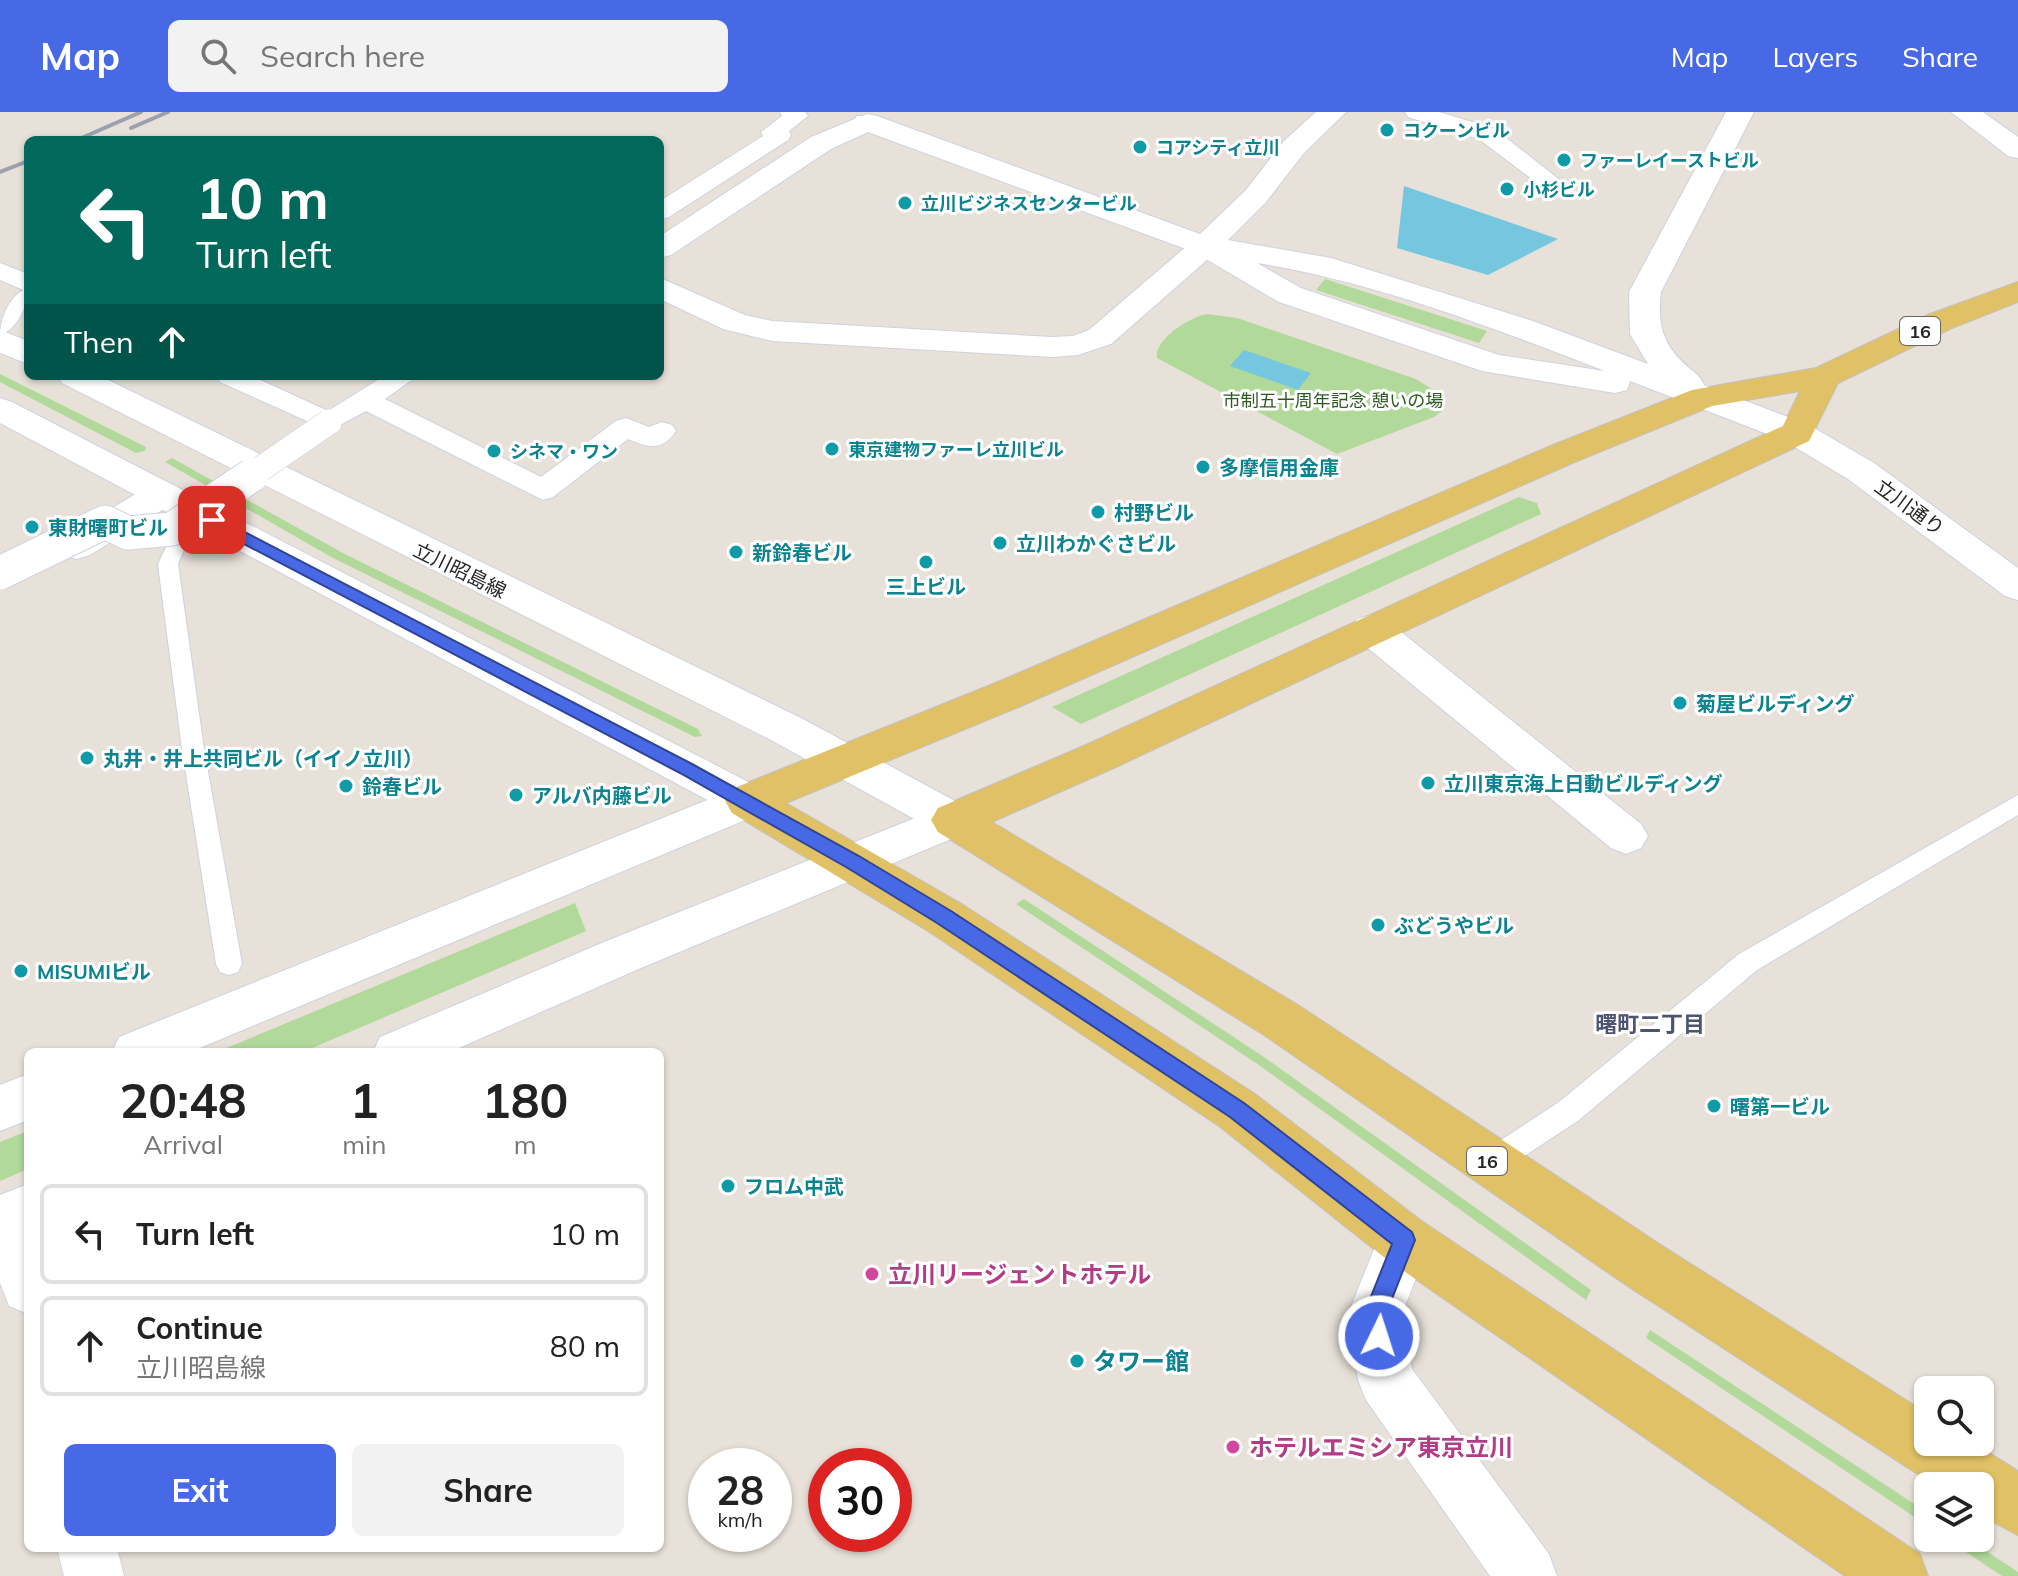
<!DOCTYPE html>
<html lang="en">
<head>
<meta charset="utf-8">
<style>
	:root { --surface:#fff; --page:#f2f2f2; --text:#222; --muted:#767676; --line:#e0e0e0; --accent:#4869e6 }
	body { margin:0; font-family:Mulish,"Noto Sans JP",sans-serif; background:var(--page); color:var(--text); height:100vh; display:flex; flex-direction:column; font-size:30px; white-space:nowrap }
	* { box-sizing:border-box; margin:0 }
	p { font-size:26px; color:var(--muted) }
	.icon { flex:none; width:44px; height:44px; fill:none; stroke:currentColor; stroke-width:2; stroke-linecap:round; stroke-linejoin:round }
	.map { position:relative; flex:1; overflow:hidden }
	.side { position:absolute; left:24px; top:936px; width:640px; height:504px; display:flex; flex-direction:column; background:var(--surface); border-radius:12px; box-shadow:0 2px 6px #0004 }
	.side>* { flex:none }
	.banner { position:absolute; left:24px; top:24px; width:640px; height:244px; border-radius:12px; box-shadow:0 2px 6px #0004; background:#00695c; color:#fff; overflow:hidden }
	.fabs { position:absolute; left:1914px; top:1264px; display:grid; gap:16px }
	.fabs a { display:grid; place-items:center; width:80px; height:80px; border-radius:12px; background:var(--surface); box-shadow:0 2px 6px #0004; font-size:40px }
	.speed { position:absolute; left:688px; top:1336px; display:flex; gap:16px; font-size:40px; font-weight:700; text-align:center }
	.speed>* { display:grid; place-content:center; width:104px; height:104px; border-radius:50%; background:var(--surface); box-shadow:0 2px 6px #0004; line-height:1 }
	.speed small { font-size:20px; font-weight:400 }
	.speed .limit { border:12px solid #d22; background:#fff; color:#111 }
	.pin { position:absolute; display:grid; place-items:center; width:68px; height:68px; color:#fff; margin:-34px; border-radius:16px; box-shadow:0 4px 12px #0006 }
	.me { position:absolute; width:88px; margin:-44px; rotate:4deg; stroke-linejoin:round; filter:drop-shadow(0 0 6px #0008) }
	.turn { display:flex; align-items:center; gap:28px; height:168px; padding:0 40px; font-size:36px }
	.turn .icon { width:104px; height:104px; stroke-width:2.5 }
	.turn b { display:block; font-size:56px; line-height:68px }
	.then { display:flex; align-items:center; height:76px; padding:0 40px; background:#0003; gap:16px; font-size:30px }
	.eta { display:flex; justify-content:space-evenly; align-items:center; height:136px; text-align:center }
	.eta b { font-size:48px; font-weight:700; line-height:56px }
	.cta { display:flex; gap:16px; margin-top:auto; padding:16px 40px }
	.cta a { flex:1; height:92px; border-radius:12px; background:var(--accent); color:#fff; font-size:32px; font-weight:700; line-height:92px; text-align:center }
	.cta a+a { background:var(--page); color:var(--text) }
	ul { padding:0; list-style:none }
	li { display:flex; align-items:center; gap:24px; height:100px; margin:0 16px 12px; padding:0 24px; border:4px solid var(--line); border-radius:12px }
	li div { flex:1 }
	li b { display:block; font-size:30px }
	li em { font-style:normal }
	header { display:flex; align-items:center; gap:48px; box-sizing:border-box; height:112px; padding:0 40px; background:var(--accent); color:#fff }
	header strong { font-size:38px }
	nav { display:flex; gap:44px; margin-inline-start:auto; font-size:28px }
	.search { width:560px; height:72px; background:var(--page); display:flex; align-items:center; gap:20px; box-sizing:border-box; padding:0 28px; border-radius:12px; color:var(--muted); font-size:30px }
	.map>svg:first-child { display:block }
</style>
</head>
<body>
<header>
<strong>Map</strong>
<div class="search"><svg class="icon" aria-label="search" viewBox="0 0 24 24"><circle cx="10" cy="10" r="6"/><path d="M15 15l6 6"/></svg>Search here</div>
<nav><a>Map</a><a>Layers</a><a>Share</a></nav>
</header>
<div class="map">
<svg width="2018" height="1464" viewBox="0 0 2018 1464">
	<rect width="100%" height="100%" fill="#e8e1d9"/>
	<g fill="#b1d99a">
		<polygon points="1325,167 1487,219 1479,231 1316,178"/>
		<path d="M1207 202 1237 206 1416 267 1441 283 1444 289 1442 299 1434 305 1337 342 1157 246C1154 227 1190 205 1207 202Z"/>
		<polygon points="0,262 146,335 145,339 136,341 0,270"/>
		<polygon points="172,346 343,441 698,617 702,624 695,625 333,446 165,350"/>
		<polygon points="1519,385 1537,391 1541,402 1081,612 1052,595"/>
		<polygon points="1024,787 1264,945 1591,1178 1586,1188 1256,951 1016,792"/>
		<polygon points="575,791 586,819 303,940 217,940"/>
		<polygon points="28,1019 28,1057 0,1069 0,1030"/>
		<polygon points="1650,1218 1928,1401 1928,1414 1646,1226"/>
		<polygon points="1945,1426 1966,1426 2018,1460 2018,1464 2002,1464"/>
	</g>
	<g fill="#75c7e0">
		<polygon points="1404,74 1558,127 1488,163 1397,136"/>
		<polygon points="1244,238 1311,261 1298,278 1230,254"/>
	</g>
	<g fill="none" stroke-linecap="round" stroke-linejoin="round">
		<defs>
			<g id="service">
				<path d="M28 176C28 193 18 217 0 223 0 206 10 182 28 176Z"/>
				<polygon points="206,405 216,412 184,438 178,452 204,637 242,852 238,860 229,863 220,860 216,852 182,637 158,452 169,429"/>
				<polygon points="2018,683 2018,703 1757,858 1579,1008 1500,1060 1490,1064 1480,1060 1476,1051 1480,1042 1559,990 1739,842"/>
			</g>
			<g id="pedestrian">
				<polygon points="780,0 805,0 808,4 789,19 791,23 788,28 669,105 660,107 660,89 763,24 761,20 782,4"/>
				<polygon points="1405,0 1439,0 1495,17 1561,69 1557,74 1541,74 1479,27 1408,5"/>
				<polygon points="0,151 28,162 28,180 0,168"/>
				<path d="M216 264H252L328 299 384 264H417L385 287 541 365 616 309 626 306 649 315 662 310 672 313 676 319C663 339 648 336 628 327L553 385 543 388 366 299 329 319 220 270Z"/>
			</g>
			<g id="minor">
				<polygon points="1951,0 1983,0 2018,25 2018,46 2008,44"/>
				<polygon points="867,2 877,4 881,10 877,16 831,37 671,143 660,146 660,124 811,25"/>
				<polygon points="1205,125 1216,128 1220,134 1216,140 1111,232 1078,243 1052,245 772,229 723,217 660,187 660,166 745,203 772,209 1052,225 1073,224 1089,218 1194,128"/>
				<polygon points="162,370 175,374 180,382 175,390 90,443 77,447 64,443 58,434 64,425 149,374"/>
				<polygon points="1371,503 1385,507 1641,712 1648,724 1641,736 1626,742 1611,736 1357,527 1351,517 1357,507"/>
				<polygon points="13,1079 28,1085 28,1202 9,1194 0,1171 0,1084"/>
				<polygon points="1404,1102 1423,1110 1431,1128 1402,1202 1412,1257 1549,1442 1557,1464 1490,1464 1366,1288 1358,1268 1348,1202 1385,1110"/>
				<polygon points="57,1436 117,1436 124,1464 64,1464"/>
			</g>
			<g id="tertiary">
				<path d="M1316 0H1346L1304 41 1266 90 1228 128 1331 146 1533 209 1648 252 1630 222 1629 180 1726 0H1754L1661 180C1657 212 1663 234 1688 255 1695 261 1701 265 1704 273L1809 313 1874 351 2018 456V488L2005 484 1848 367 1785 329 1630 269 1627 278 1615 281 1482 259 1279 190 1194 140 857 16 853 10 857 4H877L1200 122 1246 78 1284 29ZM1257 151C1376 170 1493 216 1605 259L1499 243 1301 176Z"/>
				<polygon points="747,672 762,677 769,689 762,701 190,940 112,940 119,925"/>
				<polygon points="953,691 968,696 975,708 968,720 641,856 450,940 373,940 380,925 609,828"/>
				<polygon points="28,962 28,1008 0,1019 0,973"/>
				<polygon points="28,1072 28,1123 0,1135 0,1083"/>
			</g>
			<g id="secondary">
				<polygon points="0,218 28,229 28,252 0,241"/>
				<polygon points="57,264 100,264 801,606 968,696 975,708 968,720 953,725 938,720 771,628 62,271"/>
				<polygon points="0,286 12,290 762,677 769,689 762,701 747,706 732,701 0,311"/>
			</g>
			<polygon id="primary" points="2018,170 2018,190 1952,216 1838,271 1809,329 1116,655 992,710 1298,893 1664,1135 1928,1302 1928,1330 1972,1330 2018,1359 2018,1423 1980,1403 1980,1374 1936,1374 1626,1173 1264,923 938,720 931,708 938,696 1086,633 1783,314 1800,279 1712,294 1577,349 1021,594 786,691 960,791 1255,982 1423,1110 1920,1442 1928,1464 1845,1464 1385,1146 1219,1014 928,819 732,701 725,689 732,677 993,572 1553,333 1692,278 1816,256 1930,202"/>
		</defs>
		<use href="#service" stroke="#cfd2de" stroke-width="2"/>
		<use href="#pedestrian" stroke="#cfd2de" stroke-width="2"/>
		<use href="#minor" stroke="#cfd2de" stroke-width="2"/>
		<use href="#tertiary" stroke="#cfd2de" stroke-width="2"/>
		<use href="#secondary" stroke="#cfd2de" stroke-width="2"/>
		<use href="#primary" stroke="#c2c2c2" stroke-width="2"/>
		<use href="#service" fill="#fff" fill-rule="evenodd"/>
		<use href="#pedestrian" fill="#fff" fill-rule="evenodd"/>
		<use href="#minor" fill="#fff" fill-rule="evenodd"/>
		<use href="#tertiary" fill="#fff" fill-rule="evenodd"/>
		<use href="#secondary" fill="#fff" fill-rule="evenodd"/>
		<use href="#primary" fill="#e1c165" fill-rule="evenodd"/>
		<g stroke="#9da0af" stroke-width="4">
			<polyline points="131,16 168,0"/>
			<polyline points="77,28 141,0"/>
			<polyline points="0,60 28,49"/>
		</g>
		<defs>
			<polyline id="pedestrian-bridge-far1" points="249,365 329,310"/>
			<polyline id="pedestrian-bridge" points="0,461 105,410 128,421 172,417 252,363"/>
		</defs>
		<use href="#pedestrian-bridge-far1" stroke="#cfd2de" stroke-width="26" stroke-linecap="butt"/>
		<use href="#pedestrian-bridge" stroke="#cfd2de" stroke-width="35" stroke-linecap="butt"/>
		<use href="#pedestrian-bridge-far1" stroke="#fff" stroke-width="25"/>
		<use href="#pedestrian-bridge" stroke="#fff" stroke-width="33"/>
	</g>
	<polygon fill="#4869e6" stroke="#2f4496" stroke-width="2" points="212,403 692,652 859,744 951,799 1244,991 1412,1120 1415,1128 1386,1202 1390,1224 1387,1232 1379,1236 1371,1232 1364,1202 1392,1132 1230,1005 937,811 846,755 680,661 206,412 204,408"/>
	<g fill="#0f9aa8" stroke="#fff" stroke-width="3">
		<circle cx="1387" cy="18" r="8"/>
		<circle cx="1140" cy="35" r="8"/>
		<circle cx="1564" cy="48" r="8"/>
		<circle cx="1507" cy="77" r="8"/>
		<circle cx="905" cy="91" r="8"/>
		<circle cx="832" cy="337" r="8"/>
		<circle cx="494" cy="339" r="8"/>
		<circle cx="1203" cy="355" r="8"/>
		<circle cx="1098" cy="400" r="8"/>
		<circle cx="32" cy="415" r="8"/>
		<circle cx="1000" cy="431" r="8"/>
		<circle cx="736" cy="440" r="8"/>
		<circle cx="926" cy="450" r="8"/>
		<circle cx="1680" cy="591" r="8"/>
		<circle cx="87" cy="646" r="8"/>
		<circle cx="1428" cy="671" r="8"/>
		<circle cx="346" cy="674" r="8"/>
		<circle cx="516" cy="683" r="8"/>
		<circle cx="1378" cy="813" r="8"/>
		<circle cx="21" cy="859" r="8"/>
		<circle cx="1714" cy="994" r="8"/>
		<circle cx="728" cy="1074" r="8"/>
		<circle cx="1077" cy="1249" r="8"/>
	</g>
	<g fill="#d1479c" stroke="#fff" stroke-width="3">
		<circle cx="872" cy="1162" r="8"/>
		<circle cx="1233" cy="1335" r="8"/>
	</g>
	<g text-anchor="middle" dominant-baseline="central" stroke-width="6" stroke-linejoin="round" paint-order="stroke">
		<g font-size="18" font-weight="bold" fill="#0d838f" stroke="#fff" text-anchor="start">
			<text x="1403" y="18">コクーンビル</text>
			<text x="1156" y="35">コアシティ立川</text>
			<text x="1580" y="48">ファーレイーストビル</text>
			<text x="1523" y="77">小杉ビル</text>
			<text x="921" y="91">立川ビジネスセンタービル</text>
			<text x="848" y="337">東京建物ファーレ立川ビル</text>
			<text x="510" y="339">シネマ・ワン</text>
		</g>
		<g fill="#fff" stroke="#676767" stroke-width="2">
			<rect x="1900" y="205" width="40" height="28" rx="6"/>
			<rect x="1467" y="1035" width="40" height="28" rx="6"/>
		</g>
		<g font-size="18" font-weight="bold" fill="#262626">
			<text x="1920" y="219">16</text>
			<text x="1487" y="1049">16</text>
		</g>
		<g font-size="18" fill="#2d5a20" stroke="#fff">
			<text x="1333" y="288">市制五十周年記念 憩いの場</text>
		</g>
		<g font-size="20" font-weight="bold" fill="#0d838f" stroke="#fff" text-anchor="start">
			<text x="1219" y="355">多摩信用金庫</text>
			<text x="1114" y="400">村野ビル</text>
			<text x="48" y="415">東財曙町ビル</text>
			<text x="1016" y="431">立川わかぐさビル</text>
			<text x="752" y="440">新鈴春ビル</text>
			<text x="926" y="474" text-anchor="middle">三上ビル</text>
			<text x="1696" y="591">菊屋ビルディング</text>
			<text x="103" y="646">丸井・井上共同ビル（イイノ立川）</text>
			<text x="1444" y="671">立川東京海上日動ビルディング</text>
			<text x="362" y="674">鈴春ビル</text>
			<text x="532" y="683">アルバ内藤ビル</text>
			<text x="1394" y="813">ぶどうやビル</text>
			<text x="37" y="859">MISUMIビル</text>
			<text x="1730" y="994">曙第一ビル</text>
			<text x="744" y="1074">フロム中武</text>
		</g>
		<g font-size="20" fill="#262626" stroke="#fff">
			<text transform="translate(1910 395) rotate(36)">立川通り</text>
			<text transform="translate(460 458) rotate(26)">立川昭島線</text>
		</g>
		<g font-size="22" font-weight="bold" fill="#4c5472" stroke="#fff">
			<text x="1650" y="912">曙町二丁目</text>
		</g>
		<g font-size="24" font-weight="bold" fill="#b23c85" stroke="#fff" text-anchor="start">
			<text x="888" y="1162">立川リージェントホテル</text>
			<text x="1249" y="1335">ホテルエミシア東京立川</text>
		</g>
		<g font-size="24" font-weight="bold" fill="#0d838f" stroke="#fff" text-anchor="start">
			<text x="1093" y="1249">タワー館</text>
		</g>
	</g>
</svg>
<div class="fabs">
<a><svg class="icon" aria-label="search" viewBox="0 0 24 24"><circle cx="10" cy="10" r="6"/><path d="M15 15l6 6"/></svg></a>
<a><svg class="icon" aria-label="layers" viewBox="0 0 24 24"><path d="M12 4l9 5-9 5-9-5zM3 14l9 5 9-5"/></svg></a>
</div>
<div class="speed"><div>28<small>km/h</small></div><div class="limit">30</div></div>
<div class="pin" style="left:212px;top:408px;background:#d93025"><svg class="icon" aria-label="arrive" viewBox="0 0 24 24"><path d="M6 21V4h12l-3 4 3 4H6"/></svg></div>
<svg class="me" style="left:1379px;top:1224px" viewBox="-20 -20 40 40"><circle r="17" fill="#4869e6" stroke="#fff" stroke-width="3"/><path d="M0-11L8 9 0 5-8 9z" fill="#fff"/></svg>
<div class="banner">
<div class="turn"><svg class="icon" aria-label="left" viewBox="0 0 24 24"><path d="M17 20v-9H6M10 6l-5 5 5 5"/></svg><div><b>10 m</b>Turn left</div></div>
<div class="then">Then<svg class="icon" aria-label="ahead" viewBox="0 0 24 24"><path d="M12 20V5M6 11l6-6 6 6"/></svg></div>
</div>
<section class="side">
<div class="eta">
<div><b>20:48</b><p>Arrival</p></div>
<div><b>1</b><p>min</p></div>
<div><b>180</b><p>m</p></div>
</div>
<ul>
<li><svg class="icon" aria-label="left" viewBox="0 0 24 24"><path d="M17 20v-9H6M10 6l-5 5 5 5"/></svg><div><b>Turn left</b></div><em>10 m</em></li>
<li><svg class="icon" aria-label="ahead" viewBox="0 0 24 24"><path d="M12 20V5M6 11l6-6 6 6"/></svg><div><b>Continue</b><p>立川昭島線</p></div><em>80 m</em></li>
</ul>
<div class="cta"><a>Exit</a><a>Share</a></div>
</section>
</div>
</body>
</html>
